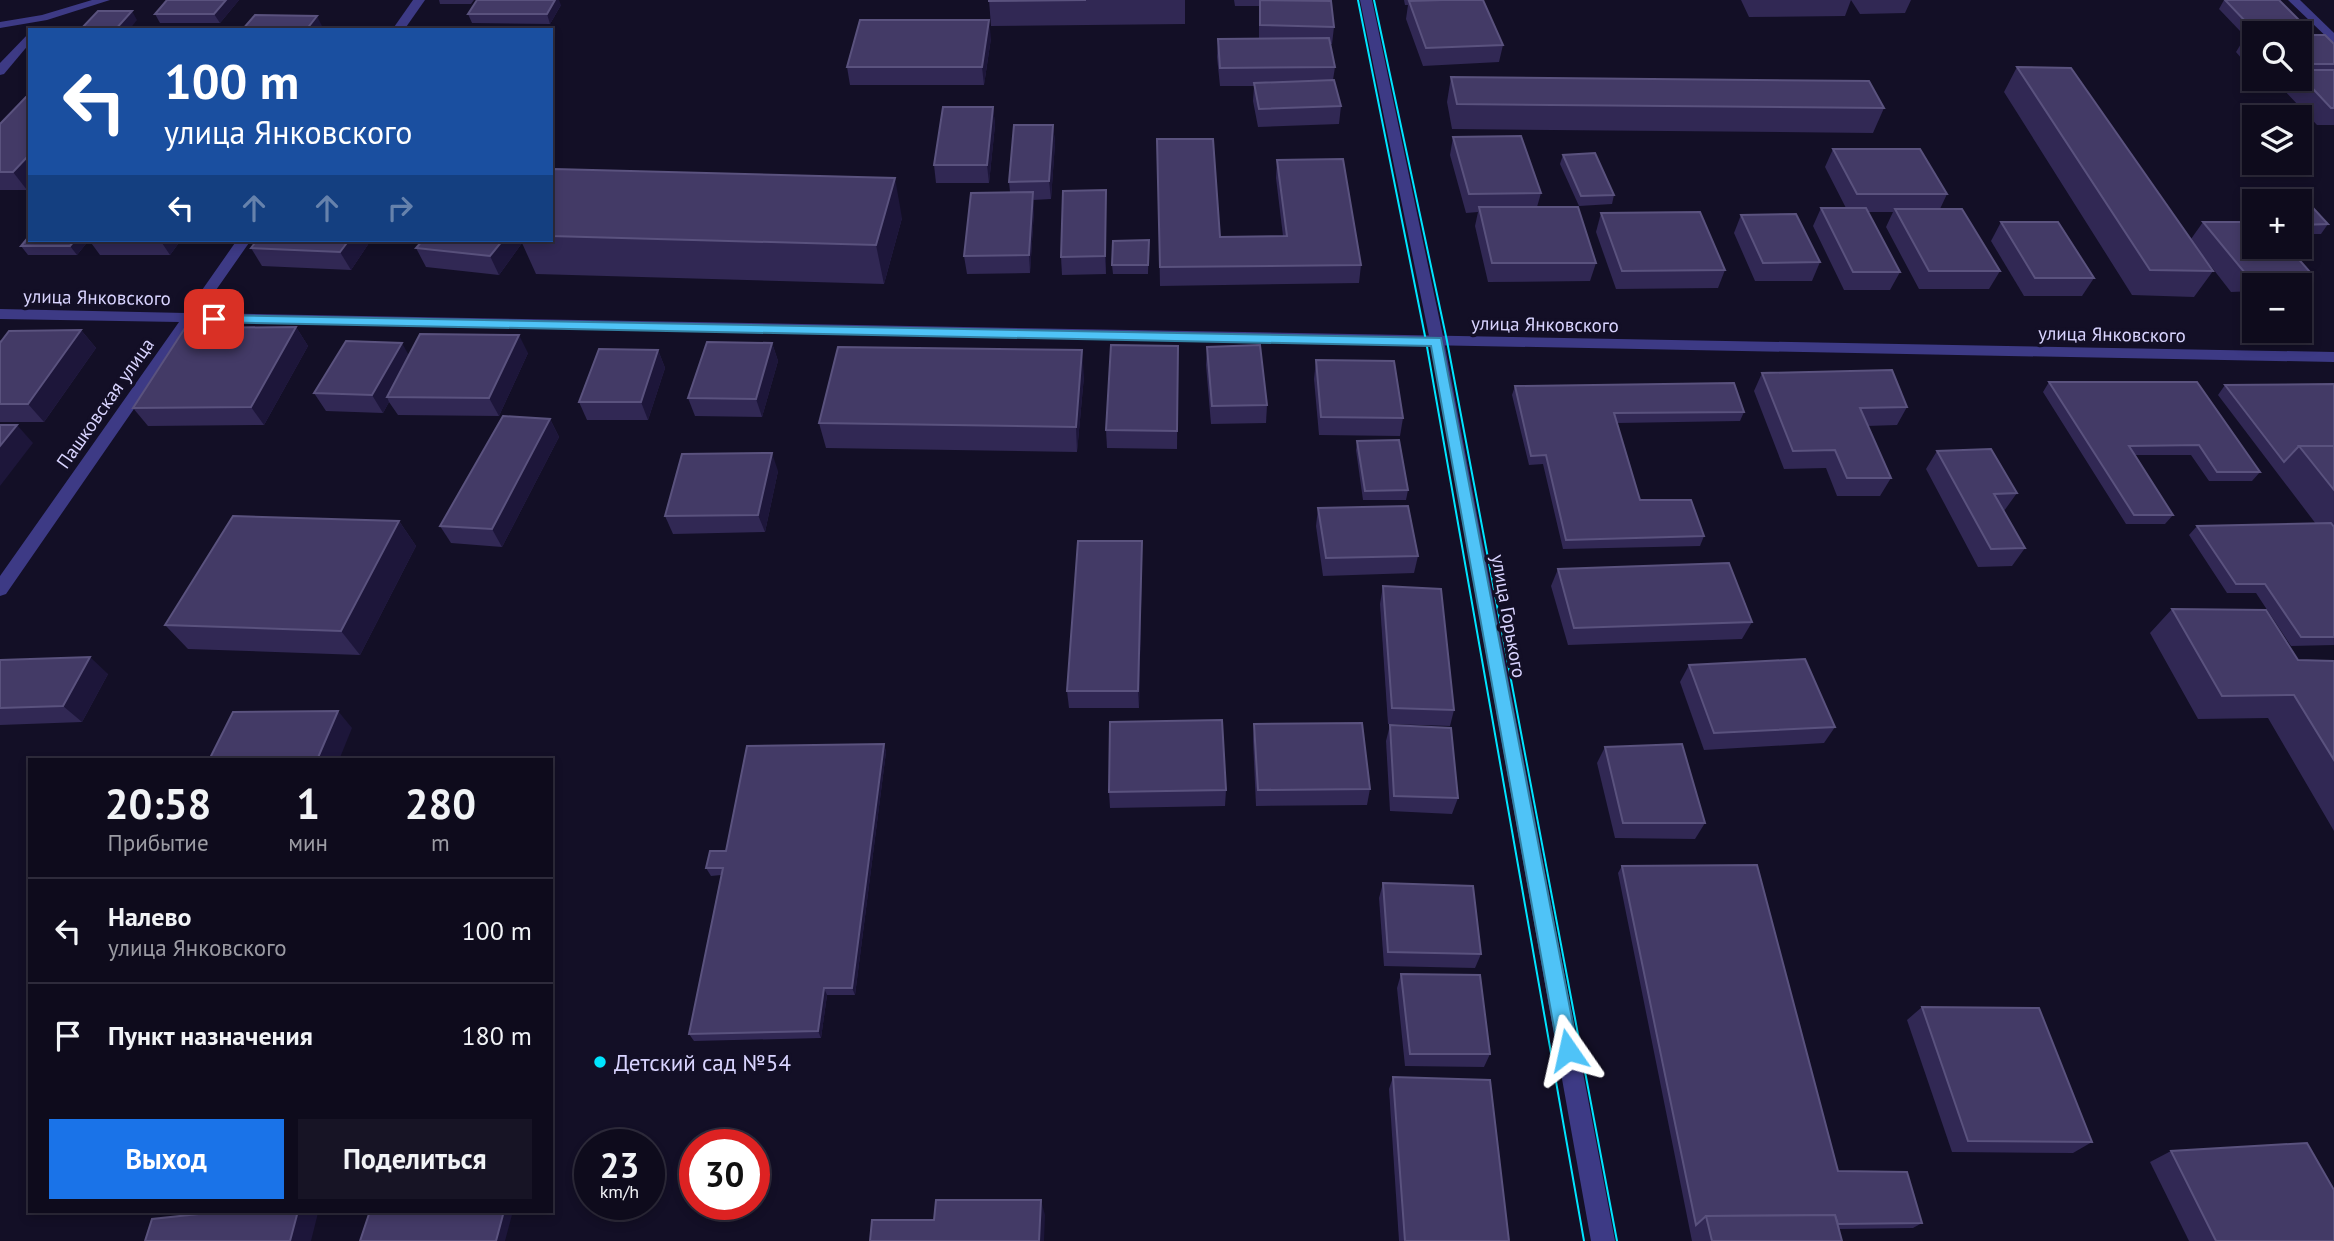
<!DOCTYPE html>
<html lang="ru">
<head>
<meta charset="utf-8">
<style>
	:root { --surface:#0e0b1c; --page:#171425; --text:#f1f3f6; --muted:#9b9ba3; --line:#2e2b3b; --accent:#1a73e8 }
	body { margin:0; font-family:"PT Sans",sans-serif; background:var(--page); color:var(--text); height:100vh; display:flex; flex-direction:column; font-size:26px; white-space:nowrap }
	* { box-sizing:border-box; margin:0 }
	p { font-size:23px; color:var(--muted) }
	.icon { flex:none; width:38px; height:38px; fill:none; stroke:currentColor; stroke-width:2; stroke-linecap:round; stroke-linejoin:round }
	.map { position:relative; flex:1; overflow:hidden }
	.details { position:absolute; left:28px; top:758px; width:525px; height:455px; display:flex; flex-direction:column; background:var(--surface); border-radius:0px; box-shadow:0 4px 10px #0003,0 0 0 2px var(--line) }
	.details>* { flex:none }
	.top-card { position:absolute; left:28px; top:28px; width:525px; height:214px; border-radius:0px; box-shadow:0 4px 10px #0003,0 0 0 2px var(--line); background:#1a4fa0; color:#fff; overflow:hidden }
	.buttons { position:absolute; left:2242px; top:21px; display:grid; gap:14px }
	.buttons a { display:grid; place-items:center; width:70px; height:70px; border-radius:0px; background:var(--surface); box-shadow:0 4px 10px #0003,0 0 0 2px var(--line); font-size:35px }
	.speed { position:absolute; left:574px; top:1129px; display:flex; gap:14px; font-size:35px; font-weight:700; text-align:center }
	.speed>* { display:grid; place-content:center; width:91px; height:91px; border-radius:50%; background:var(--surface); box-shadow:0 4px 10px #0003,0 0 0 2px var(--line); line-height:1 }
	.speed small { font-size:18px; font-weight:400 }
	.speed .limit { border:10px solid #d22; background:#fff; color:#111 }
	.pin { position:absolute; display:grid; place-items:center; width:60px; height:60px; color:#fff; margin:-30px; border-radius:14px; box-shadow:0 4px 10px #0006 }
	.me { position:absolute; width:77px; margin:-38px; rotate:349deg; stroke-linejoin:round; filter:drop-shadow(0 0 5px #0008) }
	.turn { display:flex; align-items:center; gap:24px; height:147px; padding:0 21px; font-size:32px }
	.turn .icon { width:91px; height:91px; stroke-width:2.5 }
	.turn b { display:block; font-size:49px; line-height:60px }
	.lanes { display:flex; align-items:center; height:66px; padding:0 21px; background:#0003; justify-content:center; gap:35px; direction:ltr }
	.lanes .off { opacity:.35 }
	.eta { display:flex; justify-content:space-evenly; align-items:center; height:119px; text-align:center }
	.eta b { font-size:42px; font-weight:800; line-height:49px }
	.action { display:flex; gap:14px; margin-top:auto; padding:14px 21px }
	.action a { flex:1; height:80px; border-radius:0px; background:var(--accent); color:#fff; font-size:28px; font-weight:800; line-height:80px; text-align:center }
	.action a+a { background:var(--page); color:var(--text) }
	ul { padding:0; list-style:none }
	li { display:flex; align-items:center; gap:21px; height:105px; padding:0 21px; border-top:2px solid var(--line) }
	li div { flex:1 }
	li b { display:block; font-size:26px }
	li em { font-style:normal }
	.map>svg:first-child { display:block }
</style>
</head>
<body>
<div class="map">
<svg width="2334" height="1241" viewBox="0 0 2334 1241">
	<rect width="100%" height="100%" fill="#130f26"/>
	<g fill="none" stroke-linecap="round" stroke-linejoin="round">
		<g fill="#3d3a85" fill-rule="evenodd">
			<polygon points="92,0 110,0 47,20 0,28 0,22 42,15"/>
			<polygon points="30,32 30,43 4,74 0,75 0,63"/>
		</g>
		<polygon fill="#3d3a85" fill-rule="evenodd" points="1360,0 1372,0 1444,341 1615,1241 1591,1241 1430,341"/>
		<g fill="#3d3a85" fill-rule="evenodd">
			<polygon points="413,0 425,0 404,30 392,30"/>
			<polygon points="2288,0 2300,0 2334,33 2334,44"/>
			<polygon points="237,240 251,240 200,313 2334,352 2334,362 194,322 6,594 0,596 0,576 179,322 0,319 0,309 186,313"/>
		</g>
		<g stroke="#00e5ff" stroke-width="2">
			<polyline points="1358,0 1426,341 1584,1241"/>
			<polyline points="1374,0 1447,341 1617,1241"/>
		</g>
	</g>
	<g fill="#312854">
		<polygon points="167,0 239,0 220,23 160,23 155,14"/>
		<polygon points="439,0 474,0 471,4 440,4"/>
		<polygon points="989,0 1185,0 1185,24 991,26"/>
		<polygon points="1234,0 1329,0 1334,27 1332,44 1330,44 1335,67 1333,80 1341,106 1339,124 1258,127 1253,101 1254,86 1220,86 1217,57 1218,39 1259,39 1259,6 1235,6"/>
		<polygon points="1404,0 1483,0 1503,45 1499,62 1423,66 1406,19 1408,5 1405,5"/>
		<polygon points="1741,0 1911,0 1905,13 1860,14 1851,0 1845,16 1749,17"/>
		<polygon points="2224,0 2302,23 2296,32 2241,32 2219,9"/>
		<polygon points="561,5 550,24 472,23 468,14"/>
		<polygon points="2247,34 2254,34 2254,73 2236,52"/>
		<polygon points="2300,35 2334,44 2334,125 2317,125 2282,88 2287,81 2261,81 2259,79 2300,79"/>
		<polygon points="991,38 984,85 850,85 847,67"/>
		<polygon points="2017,67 2191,239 2203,222 2310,272 2299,285 2254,285 2254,291 2231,292 2203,256 2213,271 2194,297 2132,295 2004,92"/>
		<polygon points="1451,77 1884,108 1873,133 1452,129 1447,102"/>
		<polygon points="30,97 30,187 27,190 0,190 0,124"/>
		<polygon points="993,107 995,125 989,183 936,183 934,165"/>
		<polygon points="1053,125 1055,143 1051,199 1033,200 1034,210 1030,273 967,274 964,256 1010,192 1009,182"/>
		<polygon points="1453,137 1541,193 1537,207 1596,263 1590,281 1488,282 1475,226 1478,212 1466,213 1450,155"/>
		<polygon points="1157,139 1220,237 1283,236 1276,178 1277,160 1361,265 1359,283 1160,286"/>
		<polygon points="1833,149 1947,194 1940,209 2000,271 1989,289 1919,289 1886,227 1893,212 1868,212 1900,272 1890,290 1844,290 1813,226 1821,208 1846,208 1825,167"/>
		<polygon points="1563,155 1614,195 1612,204 1579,206 1560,164"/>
		<polygon points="551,175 902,218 884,284 536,274 522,243 499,275 426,267 416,248 423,240 551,240"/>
		<polygon points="1106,190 1106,274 1062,275 1061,257"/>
		<polygon points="2302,196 2328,224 2321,234 2300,234 2300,201 2254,201 2254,221 2242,206 2248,197"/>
		<polygon points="1601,213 1725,270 1718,288 1616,289 1596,232"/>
		<polygon points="1741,215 1820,262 1812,281 1755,281 1734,233"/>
		<polygon points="2001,222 2094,278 2082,296 2024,296 1991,241"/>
		<polygon points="30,240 181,240 170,255 100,255 89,240 77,255 28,255 21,246"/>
		<polygon points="371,240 351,270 262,266 251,248"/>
		<polygon points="1149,240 1148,274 1113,274 1112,265"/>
		<polygon points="296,327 308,346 264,425 148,426 133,408"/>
		<polygon points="81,330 96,348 44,422 0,422 0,340 2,341"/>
		<polygon points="772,343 778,361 762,417 695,416 688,398"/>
		<polygon points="1178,346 1177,449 1107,448 1106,430"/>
		<polygon points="1207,347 1267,405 1266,423 1211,424 1206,365"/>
		<polygon points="658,350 665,368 648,420 587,420 579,402"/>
		<polygon points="528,353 499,416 398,415 389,402 383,413 326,411 314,393"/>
		<polygon points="1316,360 1403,418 1400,436 1319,435 1314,379"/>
		<polygon points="1762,373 1907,407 1897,425 1867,426 1891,478 1880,496 1837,496 1826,468 1784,469 1754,391"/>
		<polygon points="1084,376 1077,452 826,448 819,423"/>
		<polygon points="2049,382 2197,382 2260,472 2252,481 2209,481 2191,455 2135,455 2173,515 2165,524 2126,524 2043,392"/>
		<polygon points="2334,384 2334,645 2291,646 2256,593 2227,593 2189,535 2197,526 2316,524 2218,395 2225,385"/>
		<polygon points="1515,386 1744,412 1740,421 1617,423 1640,500 1704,536 1700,546 1563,549 1543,464 1529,465 1512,395"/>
		<polygon points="550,419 559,437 502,547 451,543 440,526"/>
		<polygon points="1357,441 1408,490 1406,500 1363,500 1356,450"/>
		<polygon points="1937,451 2017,493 2004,511 2025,548 2012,566 1978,567 1926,469"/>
		<polygon points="778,471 765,532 673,534 665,516"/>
		<polygon points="1318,508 1418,556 1414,573 1323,576 1316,526"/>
		<polygon points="399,521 416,546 360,655 188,649 165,625"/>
		<polygon points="1142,559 1139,708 1069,708 1067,691"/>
		<polygon points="1558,569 1752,622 1742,639 1568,645 1551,586"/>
		<polygon points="1383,586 1454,710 1450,726 1388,724 1380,604"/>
		<polygon points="2172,609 2298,660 2334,661 2334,831 2268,718 2198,719 2150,633"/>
		<polygon points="0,660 108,674 82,722 0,725"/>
		<polygon points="1689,665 1835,727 1824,743 1704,750 1680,682"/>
		<polygon points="1254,724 1370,789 1367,805 1256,806 1253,740"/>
		<polygon points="1390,725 1458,798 1452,814 1390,811 1386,741"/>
		<polygon points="884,744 886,752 855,995 827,995 821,1038 694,1041 689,1034 721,875 711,876 706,868 726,851"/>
		<polygon points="1605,747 1705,823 1695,839 1615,838 1597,763"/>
		<polygon points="1226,790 1225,806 1110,808 1109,792"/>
		<polygon points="1622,866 1838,1171 1922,1223 1913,1228 1839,1229 1842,1241 1692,1241 1618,873"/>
		<polygon points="1383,883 1481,954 1475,968 1384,966 1379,898"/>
		<polygon points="1401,974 1490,1054 1484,1067 1405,1066 1397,988"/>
		<polygon points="1922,1007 2092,1142 2073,1153 1952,1152 1907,1020"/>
		<polygon points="1393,1077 1509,1241 1399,1241 1389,1089"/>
		<polygon points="2171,1151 2334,1241 2189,1241 2150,1162"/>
		<polygon points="86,1211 107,1211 89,1213"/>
	</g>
	<g fill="#1d163a">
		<polygon points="226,0 239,0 220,23 214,14"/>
		<polygon points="555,0 559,0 561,5 550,24 547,14"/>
		<polygon points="132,11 137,20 129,30 115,30"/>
		<polygon points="317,16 324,30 306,30"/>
		<polygon points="989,20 991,38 984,85 982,67"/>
		<polygon points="993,107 995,125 989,183 987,165"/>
		<polygon points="1053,125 1055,143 1051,199 1049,181"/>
		<polygon points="30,154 30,187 27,190 13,172"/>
		<polygon points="895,178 902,218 884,284 876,245"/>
		<polygon points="1106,190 1106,274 1105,256"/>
		<polygon points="1033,192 1034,210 1030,273 1029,255"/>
		<polygon points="75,240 89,240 77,255 70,246"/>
		<polygon points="160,240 181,240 170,255"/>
		<polygon points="349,240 371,240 351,270 340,252"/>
		<polygon points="503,240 521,240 522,243 499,275 490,256"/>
		<polygon points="296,327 308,346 264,425 251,407"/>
		<polygon points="81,330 96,348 44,422 28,404"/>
		<polygon points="519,335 528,353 499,416 489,398"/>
		<polygon points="402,343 412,361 387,397 389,402 383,413 372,395"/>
		<polygon points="772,343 778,361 762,417 756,399"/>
		<polygon points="658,350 665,368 648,420 641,402"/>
		<polygon points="1082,350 1084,376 1077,452 1076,427"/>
		<polygon points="550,419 559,437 502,547 492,529"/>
		<polygon points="17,425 33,443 0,486 0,446"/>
		<polygon points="772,453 778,471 765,532 758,515"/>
		<polygon points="399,521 416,546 360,655 341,631"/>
		<polygon points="1142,541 1142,559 1139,708 1138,691"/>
		<polygon points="90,657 108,674 82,722 63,706"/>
		<polygon points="338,711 352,728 339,760 317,760"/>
		<polygon points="884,744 886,752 855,995 852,988"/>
		<polygon points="824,988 827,995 821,1038 818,1031"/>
		<polygon points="1041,1200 1045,1215 1044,1241 1039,1241"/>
		<polygon points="298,1211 315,1211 318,1213 311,1241 290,1241"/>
		<polygon points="504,1211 513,1211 505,1241 496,1241"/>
	</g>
	<g fill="#433a66" stroke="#5a527e" stroke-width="2">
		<polygon points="167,0 226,0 214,14 155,14"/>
		<polygon points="477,0 555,0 547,14 468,14"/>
		<polygon points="989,0 1086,0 989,1"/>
		<polygon points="1260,0 1331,1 1334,27 1260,25"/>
		<polygon points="1443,0 1483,0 1503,45 1426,48 1409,1"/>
		<polygon points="2225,0 2279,0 2302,23 2247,23"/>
		<polygon points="98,11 132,11 115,30 80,30"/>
		<polygon points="255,15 317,16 306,30 242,30"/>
		<polygon points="860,20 989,20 982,67 847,67"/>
		<polygon points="435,27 513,27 511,30 433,30"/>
		<polygon points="2247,34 2254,34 2254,42"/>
		<polygon points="2300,35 2325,35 2334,44 2334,64 2300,64"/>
		<polygon points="1329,38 1335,67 1220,68 1218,39"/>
		<polygon points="2017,67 2071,68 2213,271 2150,270"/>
		<polygon points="2300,70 2334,70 2334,108 2331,108 2300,75"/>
		<polygon points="1451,77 1869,81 1884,108 1457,104"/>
		<polygon points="1334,80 1341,106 1259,109 1254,83"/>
		<polygon points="26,97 30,97 30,154 13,172 0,172 0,124"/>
		<polygon points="943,107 993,107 987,165 934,165"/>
		<polygon points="1014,125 1053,125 1049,181 1009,182"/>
		<polygon points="1521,136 1541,193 1469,194 1453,137"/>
		<polygon points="1157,139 1213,139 1220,237 1287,236 1277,160 1343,159 1361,265 1160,267"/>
		<polygon points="1833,149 1920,149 1947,194 1857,194"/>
		<polygon points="1595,153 1614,195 1581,196 1563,155"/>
		<polygon points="554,169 895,178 876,245 551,236 551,175"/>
		<polygon points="1106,190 1105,256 1061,257 1063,191"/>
		<polygon points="1033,192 1029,255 964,256 971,193"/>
		<polygon points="2302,196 2328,224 2300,225 2300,201 2254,201 2254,203 2248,197"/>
		<polygon points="1479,207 1578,207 1596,263 1492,263"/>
		<polygon points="1821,208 1866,208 1900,272 1853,272"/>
		<polygon points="1895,209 1962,209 2000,271 1929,271"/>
		<polygon points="1700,212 1725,270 1622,271 1601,213"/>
		<polygon points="1796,214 1820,262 1763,263 1741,215"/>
		<polygon points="2001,222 2058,222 2094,278 2035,278"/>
		<polygon points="2203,222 2254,222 2254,247 2288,247 2310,272 2245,273"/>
		<polygon points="30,235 30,240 75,240 70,246 21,246"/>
		<polygon points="257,240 349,240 340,252 251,248"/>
		<polygon points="423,240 503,240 490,256 416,248"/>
		<polygon points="1149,240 1148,265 1112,265 1113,241"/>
		<polygon points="296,327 251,407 133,408 185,328"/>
		<polygon points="81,330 28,404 0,404 0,343 9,331"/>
		<polygon points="420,334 519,335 489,398 387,397"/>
		<polygon points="346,341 402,343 372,395 314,393"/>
		<polygon points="707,342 772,343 756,399 688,398"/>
		<polygon points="1111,345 1178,346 1177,431 1106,430"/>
		<polygon points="1260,345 1267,405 1212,406 1207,347"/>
		<polygon points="838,347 1082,350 1076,427 819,423"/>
		<polygon points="599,349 658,350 641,402 579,402"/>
		<polygon points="1316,360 1394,361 1403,418 1321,417"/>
		<polygon points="1892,370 1907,407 1860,408 1891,478 1847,478 1835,450 1793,451 1762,373"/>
		<polygon points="2049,382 2197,382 2260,472 2217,472 2199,445 2129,446 2173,515 2134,515"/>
		<polygon points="1734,383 1744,412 1614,413 1640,500 1691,500 1704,536 1566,540 1546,455 1531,456 1515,386"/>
		<polygon points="2334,384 2334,446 2299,446 2284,462 2225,385"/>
		<polygon points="503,416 550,419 492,529 440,526"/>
		<polygon points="0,425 17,425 0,446"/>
		<polygon points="1399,440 1408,490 1365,491 1357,441"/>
		<polygon points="2299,446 2334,446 2334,490"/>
		<polygon points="1991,449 2017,493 1994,494 2025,548 1991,549 1937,451"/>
		<polygon points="772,453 758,515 665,516 682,454"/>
		<polygon points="1408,506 1418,556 1326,558 1318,508"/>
		<polygon points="233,516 399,521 341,631 165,625"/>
		<polygon points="2331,523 2334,527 2334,637 2301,637 2265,584 2236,584 2197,526"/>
		<polygon points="1078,541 1142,541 1138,691 1067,691"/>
		<polygon points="1729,563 1752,622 1574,628 1558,569"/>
		<polygon points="1383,586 1441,589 1454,710 1392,708"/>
		<polygon points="2172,609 2266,610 2298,660 2334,661 2334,760 2294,695 2222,696"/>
		<polygon points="90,657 63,706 0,708 0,660"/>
		<polygon points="1805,659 1835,727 1714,733 1689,665"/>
		<polygon points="338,711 317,760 209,760 233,712"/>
		<polygon points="1222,720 1226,790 1109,792 1110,722"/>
		<polygon points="1362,723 1370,789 1258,790 1254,724"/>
		<polygon points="1390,725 1451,728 1458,798 1394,796"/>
		<polygon points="884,744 852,988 824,988 818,1031 689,1034 723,868 706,868 710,851 726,851 747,746"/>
		<polygon points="1682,744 1705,823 1623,823 1605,747"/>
		<polygon points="1757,865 1838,1171 1907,1172 1922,1223 1838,1224 1835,1215 1706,1216 1696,1225 1622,866"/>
		<polygon points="1383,883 1473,886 1481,954 1388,952"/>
		<polygon points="1401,974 1480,975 1490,1054 1410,1054"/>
		<polygon points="1922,1007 2039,1008 2092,1142 1968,1141"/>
		<polygon points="1393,1077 1490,1080 1509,1241 1405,1241"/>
		<polygon points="2307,1143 2334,1190 2334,1241 2216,1241 2171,1151"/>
		<polygon points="936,1200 1041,1200 1039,1241 870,1241 872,1220 934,1220"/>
		<polygon points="227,1211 298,1211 290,1241 145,1241 152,1219"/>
		<polygon points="370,1211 504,1211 496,1241 360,1241"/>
		<polygon points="1835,1215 1842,1241 1712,1241 1706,1216"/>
	</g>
	<polygon fill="#4fc3f7" stroke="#337fa1" stroke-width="2" points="214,315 1441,338 1578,1050 1575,1057 1568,1060 1561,1057 1558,1050 1431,346 209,322 207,319"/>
	<circle fill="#00e5ff" stroke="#130f26" stroke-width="2.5" cx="600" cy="1062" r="7"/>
	<g text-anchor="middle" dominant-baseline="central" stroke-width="7" stroke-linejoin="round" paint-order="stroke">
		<g font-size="19" fill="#d9d4ff" stroke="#130f26">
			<text transform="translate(97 297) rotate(1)">улица Янковского</text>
			<text transform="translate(1545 324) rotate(1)">улица Янковского</text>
			<text transform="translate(2112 334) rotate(1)">улица Янковского</text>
			<text transform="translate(105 403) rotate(-55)">Пашковская улица</text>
			<text transform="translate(1509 616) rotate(80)">улица Горького</text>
		</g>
		<g font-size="23" fill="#d9d4ff" stroke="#130f26" text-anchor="start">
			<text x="614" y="1062">Детский сад №54</text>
		</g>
	</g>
</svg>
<div class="buttons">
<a><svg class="icon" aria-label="search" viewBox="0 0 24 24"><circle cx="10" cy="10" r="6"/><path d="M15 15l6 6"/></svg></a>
<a><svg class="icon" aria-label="layers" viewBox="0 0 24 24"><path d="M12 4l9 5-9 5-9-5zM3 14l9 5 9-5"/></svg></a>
<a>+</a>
<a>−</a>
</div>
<div class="speed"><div>23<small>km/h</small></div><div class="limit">30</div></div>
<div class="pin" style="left:214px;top:319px;background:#d93025"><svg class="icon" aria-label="arrive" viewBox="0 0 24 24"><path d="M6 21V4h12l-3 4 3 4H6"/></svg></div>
<svg class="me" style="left:1568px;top:1050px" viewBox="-20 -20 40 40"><path d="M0-17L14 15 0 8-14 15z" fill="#4fc3f7" stroke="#fff" stroke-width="4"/></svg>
<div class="top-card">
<div class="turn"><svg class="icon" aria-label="left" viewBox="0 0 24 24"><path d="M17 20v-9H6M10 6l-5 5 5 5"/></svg><div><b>100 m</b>улица Янковского</div></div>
<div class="lanes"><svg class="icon" aria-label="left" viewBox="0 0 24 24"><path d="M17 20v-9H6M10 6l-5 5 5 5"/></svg><svg class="icon off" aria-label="ahead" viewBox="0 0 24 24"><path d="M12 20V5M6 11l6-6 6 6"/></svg><svg class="icon off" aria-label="ahead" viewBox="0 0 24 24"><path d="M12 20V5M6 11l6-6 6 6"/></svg><svg class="icon off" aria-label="right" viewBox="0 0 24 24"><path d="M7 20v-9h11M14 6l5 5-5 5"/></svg></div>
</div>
<section class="details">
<div class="eta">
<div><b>20:58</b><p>Прибытие</p></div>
<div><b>1</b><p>мин</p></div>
<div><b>280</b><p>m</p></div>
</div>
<ul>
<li><svg class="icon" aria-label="left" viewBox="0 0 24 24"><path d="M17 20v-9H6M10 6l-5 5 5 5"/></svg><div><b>Налево</b><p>улица Янковского</p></div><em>100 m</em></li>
<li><svg class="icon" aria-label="arrive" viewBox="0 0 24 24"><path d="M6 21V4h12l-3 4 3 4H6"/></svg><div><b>Пункт назначения</b></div><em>180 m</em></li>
</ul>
<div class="action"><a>Выход</a><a>Поделиться</a></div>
</section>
</div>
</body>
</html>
